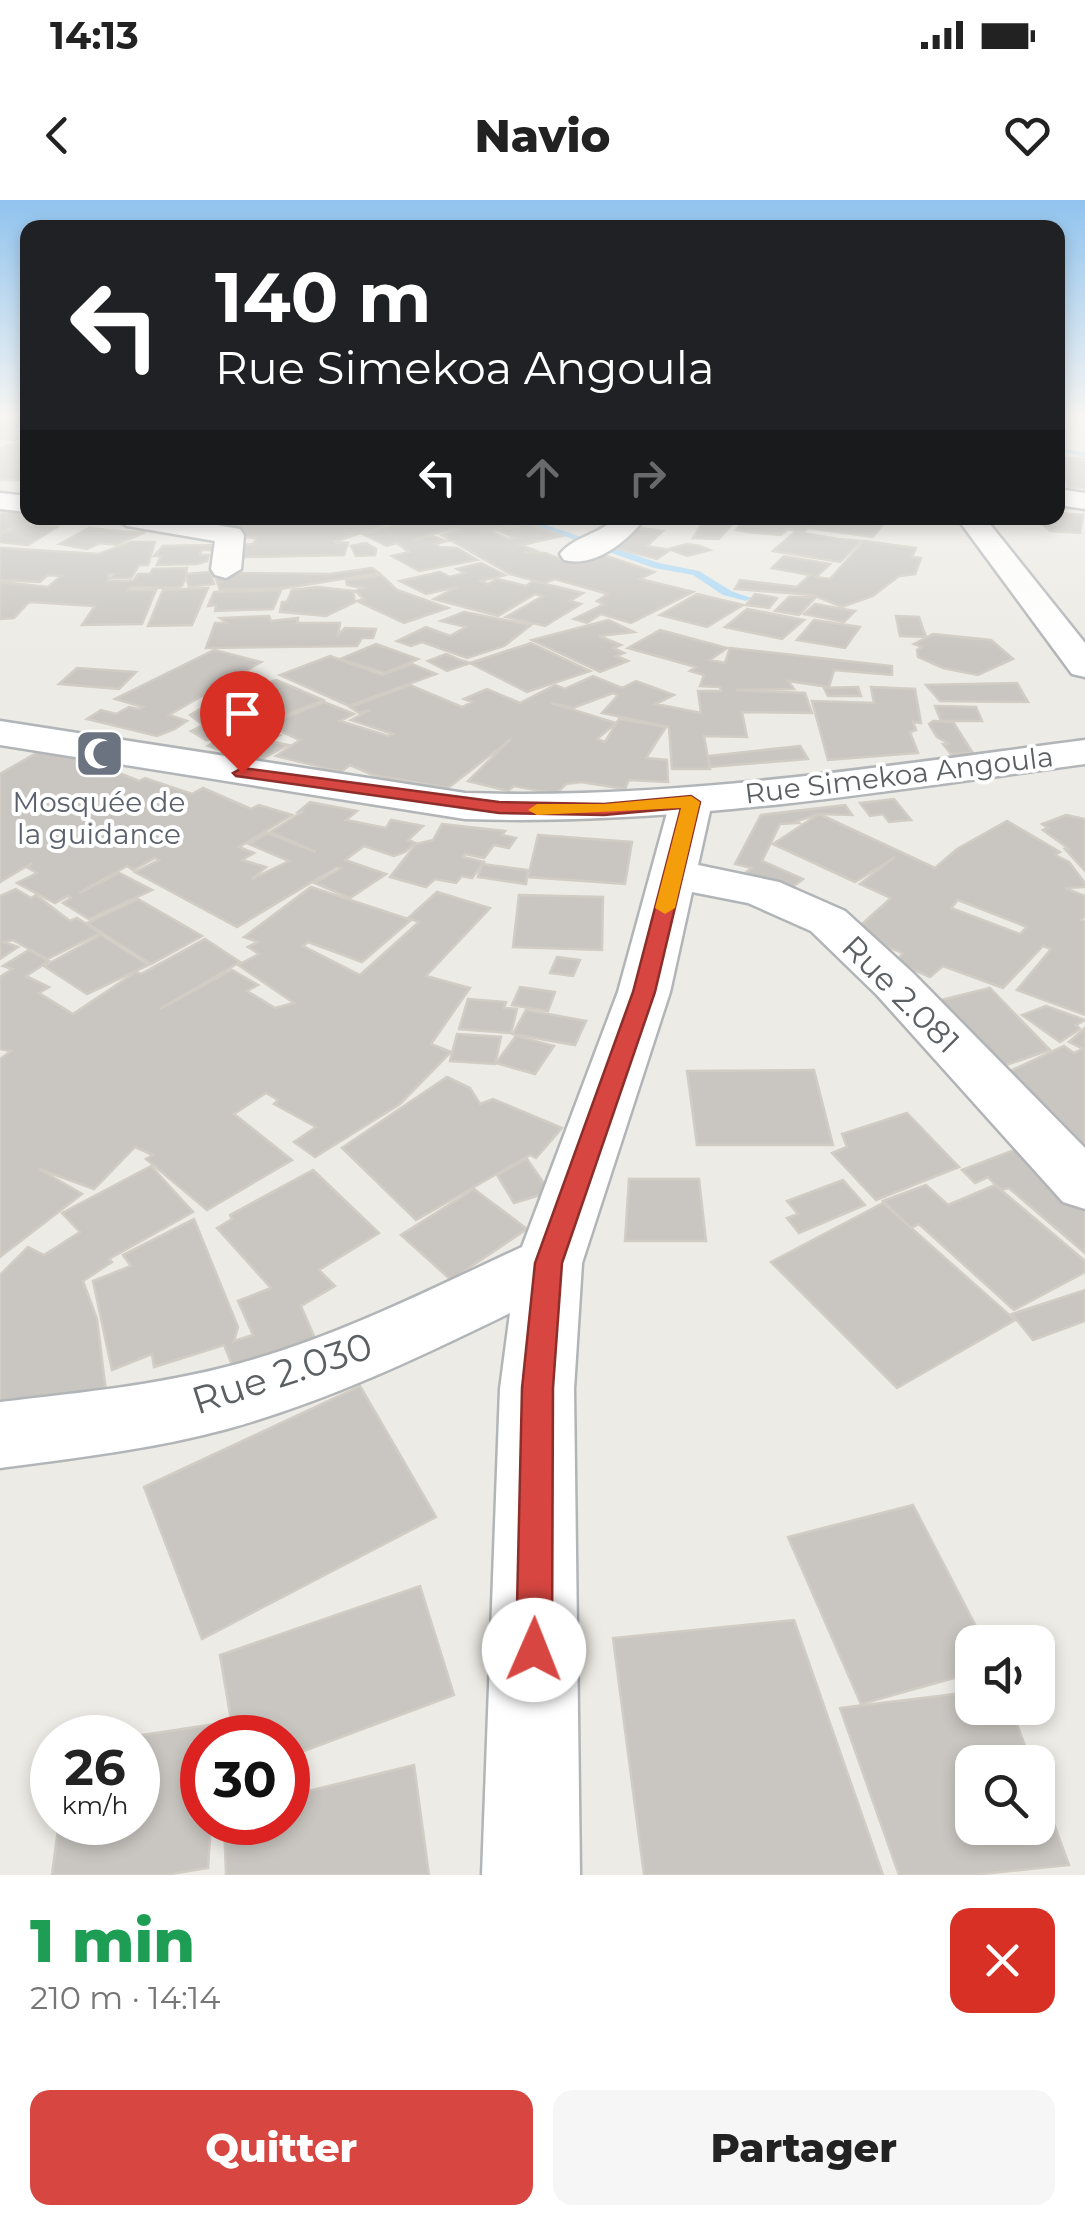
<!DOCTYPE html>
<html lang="fr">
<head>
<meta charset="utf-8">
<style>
	:root { --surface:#fff; --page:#f6f6f6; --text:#222; --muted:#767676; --accent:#d74641 }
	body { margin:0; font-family:Montserrat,sans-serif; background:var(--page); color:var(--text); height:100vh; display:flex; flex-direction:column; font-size:38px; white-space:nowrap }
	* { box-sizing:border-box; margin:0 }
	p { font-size:32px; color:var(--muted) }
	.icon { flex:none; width:55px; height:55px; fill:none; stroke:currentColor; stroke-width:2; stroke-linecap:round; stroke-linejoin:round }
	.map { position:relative; height:1675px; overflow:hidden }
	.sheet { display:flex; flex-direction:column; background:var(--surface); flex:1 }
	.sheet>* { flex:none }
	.guide { position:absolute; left:20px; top:20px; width:1045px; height:305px; border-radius:20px; box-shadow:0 5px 15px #0003; background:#202124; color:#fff; overflow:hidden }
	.fabs { position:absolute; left:955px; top:1425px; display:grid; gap:20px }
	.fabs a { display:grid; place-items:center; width:100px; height:100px; border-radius:20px; background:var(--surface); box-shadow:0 5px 15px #0003; font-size:50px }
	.speed { position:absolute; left:30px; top:1515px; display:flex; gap:20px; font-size:50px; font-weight:700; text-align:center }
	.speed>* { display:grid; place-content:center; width:130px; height:130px; border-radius:50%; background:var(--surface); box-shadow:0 5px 15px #0003; line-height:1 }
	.speed small { font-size:25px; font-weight:400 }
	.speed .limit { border:15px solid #d22; background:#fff; color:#111 }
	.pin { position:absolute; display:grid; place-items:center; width:85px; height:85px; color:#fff; margin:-102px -42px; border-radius:50% 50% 50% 0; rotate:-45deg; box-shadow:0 0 10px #0007 }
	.pin .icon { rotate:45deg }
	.me { position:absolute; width:110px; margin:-55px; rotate:1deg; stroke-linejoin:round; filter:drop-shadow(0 0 8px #0008) }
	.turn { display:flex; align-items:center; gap:35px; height:210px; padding:0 30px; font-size:45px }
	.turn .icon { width:130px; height:130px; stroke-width:2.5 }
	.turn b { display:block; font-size:70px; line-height:85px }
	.lanes { display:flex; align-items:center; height:95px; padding:0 30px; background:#0003; justify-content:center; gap:50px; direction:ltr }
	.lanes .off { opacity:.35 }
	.round { display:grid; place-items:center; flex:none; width:105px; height:105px; border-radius:20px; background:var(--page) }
	.head { display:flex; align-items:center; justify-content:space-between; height:170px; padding:0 30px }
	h1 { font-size:60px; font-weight:800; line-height:75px; color:#1e9e55 }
	.action { display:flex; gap:20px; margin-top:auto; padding:20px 30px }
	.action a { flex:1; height:115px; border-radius:20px; background:var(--accent); color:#fff; font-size:40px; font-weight:800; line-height:115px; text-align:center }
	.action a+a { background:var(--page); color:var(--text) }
	.status { display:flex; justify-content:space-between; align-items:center; height:70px; padding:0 50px; background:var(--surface); direction:ltr }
	.status svg { height:28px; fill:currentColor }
	header { display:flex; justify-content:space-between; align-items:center; height:130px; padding:0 30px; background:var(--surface); font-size:45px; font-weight:800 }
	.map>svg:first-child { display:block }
</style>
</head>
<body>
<div class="status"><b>14:13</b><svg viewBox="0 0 49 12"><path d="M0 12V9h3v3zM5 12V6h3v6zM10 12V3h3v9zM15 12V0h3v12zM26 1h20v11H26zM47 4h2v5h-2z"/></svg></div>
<header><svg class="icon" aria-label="back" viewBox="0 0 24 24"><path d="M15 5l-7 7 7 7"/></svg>Navio<svg class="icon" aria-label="heart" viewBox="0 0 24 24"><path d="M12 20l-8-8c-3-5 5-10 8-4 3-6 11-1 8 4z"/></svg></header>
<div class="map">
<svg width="1085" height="1675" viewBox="0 0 1085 1675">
	<rect width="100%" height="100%" fill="#edebe5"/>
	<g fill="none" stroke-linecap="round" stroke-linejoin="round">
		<g fill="#acd9f6" fill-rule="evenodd">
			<polygon points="1058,247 1085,253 1085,257 1058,251"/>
			<polygon points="514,318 525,318 659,363 699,371 731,391 751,398 746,401 723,395 693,375 654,368"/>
		</g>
	</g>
	<g fill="#c9c6c1" stroke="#d1ccc4" stroke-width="2.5" fill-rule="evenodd">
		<polygon points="0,216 28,216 28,228 0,234"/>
		<polygon points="28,229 28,244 0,238 0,236"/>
		<polygon points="10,244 28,246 14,256 28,254 28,280 0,280 0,257 7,257 0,256 0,249"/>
		<polygon points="1060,258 1085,259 1085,288 1068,287"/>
		<polygon points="28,306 28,318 38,318 25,325 57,327 28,345 0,342 0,336 12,328 0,333 0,314"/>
		<polygon points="1058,313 1083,315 1080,333 1050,331 1036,318 1058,318"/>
		<polygon points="165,318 355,318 384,325 334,342 348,343 344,355 248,357 240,357 242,345 253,344 256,338 241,337 246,331 231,327 221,331"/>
		<polygon points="365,318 502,318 514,326 490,331 508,339 515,338 499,331 526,323 562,336 521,345 539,352 524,352 545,353 567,362 592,351 654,372 640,379 693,392 631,423 601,414 587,423 574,419 604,404 597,401 608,394 555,379 544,383 510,374 442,335 458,330 455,328 412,340 432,336 447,341 435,344 440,347 457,348 477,360 419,371 392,356 409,352 397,343 387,346 363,334 395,325"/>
		<polygon points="691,318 888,318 873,337 808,328 804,332 788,329 781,335 747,332 736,330 744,322 735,321 719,339 693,338 702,324"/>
		<polygon points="632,327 663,331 647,346 670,350 657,359 612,347"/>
		<polygon points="89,328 126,332 145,332 116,345 100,343 87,349 60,344"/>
		<polygon points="795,332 838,339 861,341 840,362 773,351"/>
		<polygon points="864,341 916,348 912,357 921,358 915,374 899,376 873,396 842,407 813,395 735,389 740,380 797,387 810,375 772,368 784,356 830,364 816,377 830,379"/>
		<polygon points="131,342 155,342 148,365 139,365 131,378 111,378 114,374 109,374 108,381 133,381 138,374 150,374 153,369 187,368 186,374 210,372 214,384 189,387 186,377 182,386 173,388 130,387 128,390 156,390 142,424 82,425 95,406 29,402 14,418 0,419 0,382 48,387 61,376 48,375 40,382 0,380 0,348 99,354"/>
		<polygon points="366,343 376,349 375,355 356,356 351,346"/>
		<polygon points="687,344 700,346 710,350 687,356 669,349"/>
		<polygon points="216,345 214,350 201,350 200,355 209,355 207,361 197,364 157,365 161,356 154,356 163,346"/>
		<polygon points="481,363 505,375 481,381 488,384 497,379 526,386 533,381 583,393 570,401 581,404 545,426 506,417 543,396 535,394 498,416 434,399 457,387 426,394 400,381 440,372 450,377 465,373 457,369"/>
		<polygon points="372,368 379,373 280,389 220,390 214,373 330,374"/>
		<polygon points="381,375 397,390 448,408 404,423 357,401 364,399 355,391 363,388 347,385 346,380"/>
		<polygon points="317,387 353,391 355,402 326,416 280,412 282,402 287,402 292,390"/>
		<polygon points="208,388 192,425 148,426 163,390"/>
		<polygon points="281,390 273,409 215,411 216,405 208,406 214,392"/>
		<polygon points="697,394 743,405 707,427 660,415"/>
		<polygon points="755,394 777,398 769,408 746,405"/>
		<polygon points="789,397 816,397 799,415 775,411"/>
		<polygon points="815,404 855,411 844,422 804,414"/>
		<polygon points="747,409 804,420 782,439 725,427"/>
		<polygon points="464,412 531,425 504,446 467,458 422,442 411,446 397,441 426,427 450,436 466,427 441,421"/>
		<polygon points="269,416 271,421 298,418 297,423 340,423 338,435 345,428 376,429 373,438 362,438 357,446 206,448 215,423 227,423 220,418"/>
		<polygon points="896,416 919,417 926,437 900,436"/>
		<polygon points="608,420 634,432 599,436 621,445 613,448 624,453 616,456 628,461 600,472 532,440"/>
		<polygon points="814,420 860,427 845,448 797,440"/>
		<polygon points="660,430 727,448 710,460 725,463 730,448 892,466 892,475 834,470 829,487 788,481 794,489 736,490 805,493 812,513 742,512 747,537 704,536 710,569 672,569 669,527 602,513 618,495 613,493 573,508 551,503 616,523 597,539 605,542 619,519 666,527 646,558 667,560 668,582 629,580 625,589 581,582 566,584 556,594 514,586 508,591 468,581 511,539 448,588 373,575 350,565 341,572 276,556 300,540 267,525 324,502 354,514 340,521 388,536 393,534 351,520 370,510 359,513 350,507 410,485 462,507 472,502 464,499 487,489 520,503 555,485 565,489 593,476 622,488 636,481 674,495 656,504 701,513 698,491 721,491 720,487 700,486 704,475 690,471 696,467 628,448"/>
		<polygon points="933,434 991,440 1013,459 978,475 943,468 918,457 917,450 922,447 914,444"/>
		<polygon points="531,443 533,444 590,471 527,492 470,463"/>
		<polygon points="376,444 418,459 385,473 340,459"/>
		<polygon points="214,450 261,462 169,515 187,521 175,529 157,536 87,519 101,510 116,514 129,507 139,509 143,507 115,499"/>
		<polygon points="446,454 460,460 470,463 447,471 428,461"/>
		<polygon points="330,456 382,475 412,464 436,474 349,506 280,475"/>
		<polygon points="77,468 136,472 119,489 59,484"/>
		<polygon points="276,480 323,500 262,525 216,500"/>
		<polygon points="1017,483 1028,502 940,501 926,485"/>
		<polygon points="858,487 861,496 828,496 824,488"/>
		<polygon points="871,487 915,489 921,523 913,522 916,530 910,532 918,553 828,560 812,501 874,503"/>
		<polygon points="213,502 280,535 251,548 270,541 288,545 258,561 208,546 225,536 206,540 191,531 203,525 190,515"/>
		<polygon points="935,506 976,507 982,521 941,521"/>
		<polygon points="933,521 953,522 973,553 951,554 943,544 950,544 937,537 929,524"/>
		<polygon points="800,546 808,559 710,567 708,556"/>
		<polygon points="38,552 108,562 102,566 139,581 145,578 192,594 203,588 251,609 259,605 292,615 239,647 254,653 242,660 266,667 252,679 289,661 249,644 267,633 316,652 270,632 302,612 298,612 310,602 357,611 346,620 386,628 391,620 423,626 408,640 415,643 405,652 394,656 364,646 345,660 386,674 350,698 315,683 341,668 337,667 237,727 135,672 159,660 155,658 133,670 127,666 79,693 119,673 152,690 89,719 63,703 71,698 68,696 55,703 17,683 37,673 28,668 32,663 0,682 0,574"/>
		<polygon points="894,599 911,620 889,622 883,614 870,616 860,603"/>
		<polygon points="845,605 852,615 819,614 797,621 799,623 780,624 762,661 803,679 784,694 741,676 752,668 735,664 761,615"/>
		<path d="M819 614 935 668 957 649 1007 621 1060 652 1055 655 1069 662 1085 683V687L1065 688 1085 696V717L1081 720 1085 722V815L1017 790 1051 749 1043 746 1003 788 943 766 930 777 896 762 903 753 852 733 891 698 860 684 895 657 855 682 773 644ZM958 700 1027 727 1020 734 951 708Z"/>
		<polygon points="1066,615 1085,619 1085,671 1065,649 1069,649 1043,630 1048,628 1042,624"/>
		<polygon points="442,624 505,631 502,635 516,638 509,648 494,645 484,658 465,654 463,657 484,662 472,678 462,676 456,683 435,679 426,687 390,677 416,644 433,640"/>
		<polygon points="538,635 632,642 625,684 528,677"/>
		<polygon points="482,664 528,670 526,684 478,677"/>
		<polygon points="311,687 411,720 362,762 308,742 303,746 360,775 419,722 408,718 437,692 490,708 426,776 470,788 431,844 451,852 400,904 315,957 294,942 316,927 274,904 278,900 266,893 234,914 292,960 207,1010 146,959 153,955 135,947 94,989 39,969 82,994 0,1057 0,859 11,851 0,849 0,777 12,769 3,766 29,750 49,761 26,776 49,787 39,793 73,814 136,772 141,774 205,739 240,762 160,809 232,770 258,785 247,791 275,808 294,803 238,765 259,754 248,747 258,742 244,737"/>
		<polygon points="16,689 31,698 36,695 70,721 77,718 100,733 47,759 13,740 3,742 18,747 0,759 0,696"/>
		<polygon points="519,695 603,697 602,750 513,747"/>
		<polygon points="138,699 202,736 151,764 87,723"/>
		<polygon points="101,735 148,765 87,794 44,766"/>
		<polygon points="557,757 580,760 573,776 550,773"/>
		<polygon points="520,787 555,792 548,811 512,805"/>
		<polygon points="990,788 1050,850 983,873 921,805"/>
		<polygon points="468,799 506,802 504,808 517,809 511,833 459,829"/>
		<polygon points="1046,806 1085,820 1076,825 1080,829 1060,842 1022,815"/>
		<polygon points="526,810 586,821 575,845 513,834"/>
		<polygon points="1085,828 1085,950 991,880 1064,846 1074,853 1083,849 1069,842"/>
		<polygon points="457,834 501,837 495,864 450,861"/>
		<polygon points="516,836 554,846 535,874 496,863"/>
		<polygon points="814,870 833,945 697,945 687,871"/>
		<polygon points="447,877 470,888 480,904 493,899 562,928 536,958 530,955 416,1020 342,948"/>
		<polygon points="907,913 959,967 876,1000 832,953 847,947 842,934"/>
		<polygon points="1025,946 1085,1008 1085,1053 1009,988 1001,990 988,977 975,983 962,970"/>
		<polygon points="527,959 550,992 514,1003 497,975"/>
		<polygon points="151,966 193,1012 109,1059 112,1062 83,1081 97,1119 108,1208 0,1218 0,1075 28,1047 44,1055 80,1032 62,1013"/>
		<polygon points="313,970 379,1033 319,1070 335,1086 301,1106 317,1143 237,1177 224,1145 154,1167 152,1154 112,1170 93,1081 131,1066 123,1055 194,1019 238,1127 234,1141 253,1135 238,1101 271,1088 217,1028 232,1019 230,1015"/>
		<polygon points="629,979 699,979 706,1041 625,1041"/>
		<polygon points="843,980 865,1005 799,1033 787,1018 798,1014 787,1001"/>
		<polygon points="926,985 948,1005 995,985 1085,1061 1085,1072 1014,1110 919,1024 911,1028 883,1001"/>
		<polygon points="474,989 527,1029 451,1080 401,1035"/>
		<polygon points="883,1003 1015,1120 897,1188 771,1062"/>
		<polygon points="1085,1090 1085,1121 1033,1140 1012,1114"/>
		<polygon points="360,1186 436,1317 202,1439 144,1287"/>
		<polygon points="913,1305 984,1442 972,1442 972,1473 861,1504 788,1337"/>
		<polygon points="420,1386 454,1495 288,1557 288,1538 234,1538 220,1455"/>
		<polygon points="794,1420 883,1675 644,1675 613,1438"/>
		<polygon points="972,1492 972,1508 1011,1508 1031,1562 972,1562 972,1628 1038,1628 1038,1580 1069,1665 971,1675 899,1675 840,1508"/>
		<polygon points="216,1524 216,1538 202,1538 202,1622 211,1622 208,1668 165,1675 52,1675 59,1622 138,1622 138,1538 122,1538"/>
		<polygon points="414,1565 429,1675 226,1675 224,1622 288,1622 288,1596"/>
	</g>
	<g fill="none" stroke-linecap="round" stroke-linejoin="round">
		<defs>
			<g id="minor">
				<polygon points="1058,289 1085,293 1085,309 1058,305"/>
				<polygon points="0,293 28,296 28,312 0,309"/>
				<polygon points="113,318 175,318 240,329 244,335 241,369 226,378 215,375 211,369 215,341 127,326"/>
				<path d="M616 318H645C628 341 595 368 564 360L560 354C573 337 600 334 616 318Z"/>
				<path d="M691 589 706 593 712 602 698 665 779 682 845 711 913 773 1085 948V1009L1063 1002 877 795 811 731 748 703 692 692 670 792 582 1063 574 1189 580 1675H482L500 1189 510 1113C418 1158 325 1202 227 1229 153 1249 76 1258 0 1268V1202C85 1192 172 1184 255 1159 347 1132 435 1087 522 1047L618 792 670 602 676 593Z"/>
			</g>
			<g id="tertiary">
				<polygon points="957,318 985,318 1085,443 1085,477 1072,474"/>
				<path d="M0 521 465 593C674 600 878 567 1085 540V564C878 592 674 626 465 619L0 545Z"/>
			</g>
		</defs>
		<use href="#minor" stroke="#b2b5b8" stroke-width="5"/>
		<use href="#tertiary" stroke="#b2b5b8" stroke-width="5"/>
		<use href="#minor" fill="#fff" fill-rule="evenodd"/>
		<use href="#tertiary" fill="#fff" fill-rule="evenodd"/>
	</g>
	<linearGradient id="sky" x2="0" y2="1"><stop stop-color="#90c3ee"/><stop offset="0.48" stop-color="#f7f6f3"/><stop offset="1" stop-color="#f7f6f3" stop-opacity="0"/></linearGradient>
	<rect width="1085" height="451" fill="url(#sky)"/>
	<polygon fill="#d74641" stroke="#8c2e2a" stroke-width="2.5" points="242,568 499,602 604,604 691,596 700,602 655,792 562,1063 553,1188 552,1450 547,1463 534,1468 521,1463 516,1450 522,1188 535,1063 633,792 681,608 604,615 499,613 236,576 233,573"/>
	<polygon fill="#f59e0b" points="691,596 700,602 675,708 665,714 655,708 681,608 537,615 528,610 537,604 604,604"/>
	<defs>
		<symbol id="mosque-square" viewBox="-11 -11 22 22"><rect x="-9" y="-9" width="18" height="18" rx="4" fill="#6b7280" stroke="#fff"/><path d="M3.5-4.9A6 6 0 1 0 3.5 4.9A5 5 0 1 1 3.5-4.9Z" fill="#fff"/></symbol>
	</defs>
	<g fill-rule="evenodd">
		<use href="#mosque-square" x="72" y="526" width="55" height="55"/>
	</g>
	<g text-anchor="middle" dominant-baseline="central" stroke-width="8" stroke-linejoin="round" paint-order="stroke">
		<g font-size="28" fill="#5c6063" stroke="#fff">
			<text transform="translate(899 575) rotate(-7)">Rue Simekoa Angoula</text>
		</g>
		<g font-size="28" fill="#5b616d" stroke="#fff">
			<text x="99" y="602">Mosquée de<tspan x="99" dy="32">la guidance</tspan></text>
		</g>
		<g font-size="32" fill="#5c6063" stroke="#fff">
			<text transform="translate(901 794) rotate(45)">Rue 2.081</text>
		</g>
		<g font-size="38" fill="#5c6063" stroke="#fff">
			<text transform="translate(282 1173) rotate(-18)">Rue 2.030</text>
		</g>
	</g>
</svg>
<div class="fabs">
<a><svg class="icon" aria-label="sound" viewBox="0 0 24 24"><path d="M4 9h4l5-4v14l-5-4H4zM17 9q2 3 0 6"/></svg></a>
<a><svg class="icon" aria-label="search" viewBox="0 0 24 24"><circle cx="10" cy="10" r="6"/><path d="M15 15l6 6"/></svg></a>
</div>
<div class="speed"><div>26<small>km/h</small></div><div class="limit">30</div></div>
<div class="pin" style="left:242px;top:573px;background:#d93025"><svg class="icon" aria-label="arrive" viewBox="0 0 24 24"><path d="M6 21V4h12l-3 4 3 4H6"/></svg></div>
<svg class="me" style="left:534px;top:1450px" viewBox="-20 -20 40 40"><circle r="19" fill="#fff"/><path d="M0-13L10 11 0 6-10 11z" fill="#d74641"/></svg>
<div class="guide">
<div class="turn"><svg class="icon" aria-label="left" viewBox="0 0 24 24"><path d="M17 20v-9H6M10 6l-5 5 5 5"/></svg><div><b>140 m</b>Rue Simekoa Angoula</div></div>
<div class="lanes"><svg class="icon" aria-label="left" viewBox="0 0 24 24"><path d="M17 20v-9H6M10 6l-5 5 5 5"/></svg><svg class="icon off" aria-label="ahead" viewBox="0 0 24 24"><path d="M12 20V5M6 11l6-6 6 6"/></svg><svg class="icon off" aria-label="right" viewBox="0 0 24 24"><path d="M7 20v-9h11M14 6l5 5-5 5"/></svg></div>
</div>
</div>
<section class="sheet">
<div class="head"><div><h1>1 min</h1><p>210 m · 14:14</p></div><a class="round" style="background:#d93025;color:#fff"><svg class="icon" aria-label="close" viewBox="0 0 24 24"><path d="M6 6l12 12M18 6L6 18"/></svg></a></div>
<div class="action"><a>Quitter</a><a>Partager</a></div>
</section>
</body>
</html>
